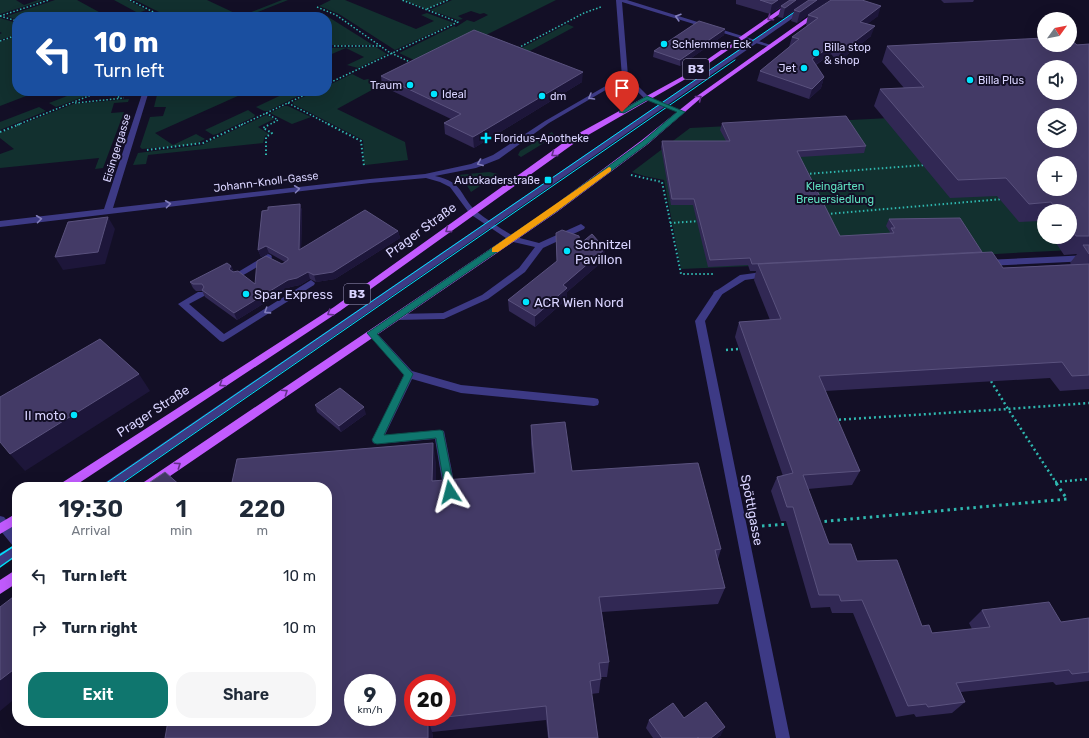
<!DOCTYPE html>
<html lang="en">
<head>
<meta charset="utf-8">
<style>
	:root { --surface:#fff; --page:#f6f6f7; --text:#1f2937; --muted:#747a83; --accent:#0f766e }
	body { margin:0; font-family:Rubik,sans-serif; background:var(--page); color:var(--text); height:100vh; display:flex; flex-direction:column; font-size:15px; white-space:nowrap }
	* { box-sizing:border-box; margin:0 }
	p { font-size:13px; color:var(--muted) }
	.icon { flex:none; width:22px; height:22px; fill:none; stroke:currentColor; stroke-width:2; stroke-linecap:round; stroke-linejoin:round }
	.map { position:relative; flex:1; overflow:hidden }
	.panel { position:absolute; left:12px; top:482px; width:320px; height:244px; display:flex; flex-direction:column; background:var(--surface); border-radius:16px; box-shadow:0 4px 16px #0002 }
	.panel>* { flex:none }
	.top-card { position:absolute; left:12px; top:12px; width:320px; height:84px; border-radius:16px; box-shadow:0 4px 16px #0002; background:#1a4fa0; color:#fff; overflow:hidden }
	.needle { width:26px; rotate:57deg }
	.controls { position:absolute; left:1037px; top:12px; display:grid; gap:8px }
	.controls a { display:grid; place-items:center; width:40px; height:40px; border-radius:50%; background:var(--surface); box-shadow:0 4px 16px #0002; font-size:20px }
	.speed { position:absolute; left:344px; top:674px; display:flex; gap:8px; font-size:20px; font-weight:700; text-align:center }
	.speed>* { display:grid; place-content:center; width:52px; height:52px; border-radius:50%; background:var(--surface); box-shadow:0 4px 16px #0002; line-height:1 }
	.speed small { font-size:10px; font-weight:400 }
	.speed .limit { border:6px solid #d22; background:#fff; color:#111 }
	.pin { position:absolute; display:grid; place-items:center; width:34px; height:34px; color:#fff; margin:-41px -17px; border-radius:50% 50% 50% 0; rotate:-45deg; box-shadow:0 0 4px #0007 }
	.pin .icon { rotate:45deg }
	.me { position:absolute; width:44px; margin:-22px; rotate:351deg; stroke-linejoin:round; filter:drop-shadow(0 0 3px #0008) }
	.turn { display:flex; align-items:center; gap:14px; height:84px; padding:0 16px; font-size:18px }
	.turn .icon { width:52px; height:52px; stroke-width:2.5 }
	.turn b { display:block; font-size:28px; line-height:34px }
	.eta { display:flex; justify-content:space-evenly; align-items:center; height:68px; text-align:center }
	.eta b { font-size:24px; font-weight:600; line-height:28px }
	.primary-button { display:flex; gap:8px; margin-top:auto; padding:8px 16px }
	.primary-button a { flex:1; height:46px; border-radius:16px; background:var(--accent); color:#fff; font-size:16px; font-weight:600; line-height:46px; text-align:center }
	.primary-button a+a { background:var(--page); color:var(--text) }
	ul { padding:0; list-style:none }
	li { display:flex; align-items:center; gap:12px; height:52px; padding:0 16px }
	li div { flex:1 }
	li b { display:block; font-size:15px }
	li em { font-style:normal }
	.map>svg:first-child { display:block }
</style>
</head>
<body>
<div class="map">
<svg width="1089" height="738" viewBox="0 0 1089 738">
	<rect width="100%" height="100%" fill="#130f26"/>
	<g fill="#12302f" fill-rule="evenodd">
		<polygon points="0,0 16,0 24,5 38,0 45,0 0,14"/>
		<polygon points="55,0 77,0 108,17 17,17 17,20 7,16"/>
		<polygon points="114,0 128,0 146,10 138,13"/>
		<polygon points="135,0 207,0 241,16 282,0 288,0 245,17 169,17"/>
		<polygon points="331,0 345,0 416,29 434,21 421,15 427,13 454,23 395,50 339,14 319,6"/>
		<polygon points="404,0 446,0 427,9"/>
		<polygon points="452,0 556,0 436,60 416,61 399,53 454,26 456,27 467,20 474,22 488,15 484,13 480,14 471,11 458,16 463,19 458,20 430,10"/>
		<polygon points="319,13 322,13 373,45 327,45 327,17 310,17"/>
		<polygon points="0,18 17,23 17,34 0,40 0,34 2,33 0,32"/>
		<polygon points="567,24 574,27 476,80 459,81"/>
		<polygon points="17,36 17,91 39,91 0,106 0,42"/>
		<polygon points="376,47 387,54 358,68 347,65 364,57 346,48 327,56 327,48"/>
		<polygon points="352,74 364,80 368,79 381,85 337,109 405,142 408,160 366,165 364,163 363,140 293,104 293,102 316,91 327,91 327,86"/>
		<polygon points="80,91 98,91 62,105 56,107 49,103"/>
		<polygon points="158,91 249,91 155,133 173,145 196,134 205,139 195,144 142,149 140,147 150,117 163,116 166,107 154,107"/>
		<polygon points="290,91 300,91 304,93 268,111 264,111 256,107"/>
		<polygon points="129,99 128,102 114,103 111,113 124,112 103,168 95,169 99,158 0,168 0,154 14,149 0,138 0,133 73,104"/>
		<polygon points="284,106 288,106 311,117 292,124 270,113"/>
		<polygon points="39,107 46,111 0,130 0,122"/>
		<path d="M1089 108V249C953 256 817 264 681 269L664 180 644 176 632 172 690 128ZM1044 115H1070V141H1044ZM1044 163H1070V189H1044ZM1044 211H1070V237H1044Z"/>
		<polygon points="248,110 255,115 254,117 217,134 213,135 205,130"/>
		<polygon points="266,115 274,119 258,127 269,134 265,136 263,143 148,155 146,164 133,165 138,153 202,145"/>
		<polygon points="552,132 554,135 552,138 521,157 518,155 520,151"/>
		<polygon points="489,172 498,174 471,192 466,184 455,177 458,175"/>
	</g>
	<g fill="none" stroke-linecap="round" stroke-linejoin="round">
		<g stroke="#2fb8b0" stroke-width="1.5" stroke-dasharray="1.5 2" stroke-linecap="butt">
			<polyline points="130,0 163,17"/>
			<polyline points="317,7 336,15 389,52 412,63"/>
			<polyline points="427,9 448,0"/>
			<polyline points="0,16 49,0"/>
			<polyline points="0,16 17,21"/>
			<polyline points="0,41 17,35"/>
			<polyline points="327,46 381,46"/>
			<polyline points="518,48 584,13 601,7"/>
			<polyline points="327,84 458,22 402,0"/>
			<polyline points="109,91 120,98"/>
			<polyline points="75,103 124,98"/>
			<polyline points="288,103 330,125"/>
			<polyline points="266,113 278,120 269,125"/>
			<polyline points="17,125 101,91"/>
			<polyline points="241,125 313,91"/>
		</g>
		<g stroke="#2fb8b0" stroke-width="2" stroke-dasharray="1.5 2.5" stroke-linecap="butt">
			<polyline points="328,124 361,141 364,166"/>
			<polyline points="0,132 20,124"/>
			<polyline points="147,150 203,143 243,124"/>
			<polyline points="266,155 266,137 272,133 263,128 270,124"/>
			<polyline points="806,174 925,165"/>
			<polyline points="631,175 662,182 681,274 713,274"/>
			<polyline points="827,214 1003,199"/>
			<polyline points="670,223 700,221"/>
		</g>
		<g stroke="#2fb8b0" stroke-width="2.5" stroke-dasharray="2 3" stroke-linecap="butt">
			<polyline points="726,350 739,349"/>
			<polyline points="834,420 1008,409 991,381"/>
			<polyline points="1055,482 1089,479"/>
			<polyline points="1057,484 1008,409 1089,403"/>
		</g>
		<g stroke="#2fb8b0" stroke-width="3" stroke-dasharray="2.5 4" stroke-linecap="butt">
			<polyline points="818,522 1067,499 1056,483"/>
			<polyline points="762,526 789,524"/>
		</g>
		<g fill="#3d3a85" fill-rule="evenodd">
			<polygon points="812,0 819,0 116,487 101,487 103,484"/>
			<polygon points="581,224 585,227 584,229 543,248 525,272 488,299 444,319 396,320 391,317 396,314 443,313 482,295 519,268 535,247 509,241 508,239 509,237 512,236 539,243"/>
			<polygon points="268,254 271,255 272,257 271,259 240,277 237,278 233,275"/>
			<polygon points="1089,255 1089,261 986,266 982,263 986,260"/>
			<polygon points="769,271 772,272 773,274 772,276 745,280 721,295 718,296 713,293 740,275"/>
			<polygon points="311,280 315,283 314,285 223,342 220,341 178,304 198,292 204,292 206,294 204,296 189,304 224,334"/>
			<polygon points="372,330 375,331 412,371 461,385 594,398 598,399 599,402 598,405 594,406 461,393 412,379 385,435 440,430 444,431 456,492 454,495 450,497 446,495 444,492 435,439 377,444 373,443 372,440 404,375 369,335 367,333"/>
			<polygon points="17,544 17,556 0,566 0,553"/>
		</g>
		<g fill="#3d3a85" fill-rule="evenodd">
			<polygon points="302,12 305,14 304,15 290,17"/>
			<path d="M623 76 628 77 549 123 499 159 476 168 435 176C465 183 458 194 476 211 488 221 502 229 515 237L516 239 515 241 512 242 470 214 450 187 440 182 426 178 370 183 0 227V221L104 209 143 91H149L113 208 370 179 425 174 471 164 493 155 545 121Z"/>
			<polygon points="718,290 723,293 705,321 790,738 776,738 695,321 715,291"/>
			<polygon points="0,516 4,517 17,533 17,547 13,546 0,530"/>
		</g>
		<polygon fill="#3d3a85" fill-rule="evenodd" points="616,0 627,0 774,46 769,47 622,2 628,76 649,97 685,112 680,113 645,99 622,77"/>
		<g fill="#c25bff" fill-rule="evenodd">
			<polygon points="793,0 800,0 689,77 576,142 340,311 73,487 58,487 60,484 334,307 570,138 685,75"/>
			<polygon points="832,0 839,0 701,98 648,144 557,212 154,487 139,487 141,484 551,208 642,140 697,96"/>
			<polygon points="17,513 17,524 0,534 0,523"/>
			<polygon points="17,569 17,583 0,594 0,580"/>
		</g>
		<g stroke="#00e5ff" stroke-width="1">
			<polyline points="105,484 812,0"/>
			<polyline points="121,484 735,60"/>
		</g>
		<g stroke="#00e5ff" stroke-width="1.5">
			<polyline points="100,487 106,483"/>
			<polyline points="116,487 122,483"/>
			<polyline points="0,555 17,544"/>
			<polyline points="0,567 17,555"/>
		</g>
	</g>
	<g fill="#312854">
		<polygon points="736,0 829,0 797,23 791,21 794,11 783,18 778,17 781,7 770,14 736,4"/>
		<polygon points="941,0 974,0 973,2 944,3"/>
		<polygon points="808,15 878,16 867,24 871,36 838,62 831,54 816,65 824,77 821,88 809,99 757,81 760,71 789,47 792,37 807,26 806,25"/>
		<polygon points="725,29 724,35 680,66 653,57 654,51"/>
		<polygon points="1089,44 1089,389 1060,391 1050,378 825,391 860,471 852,485 808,489 829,544 857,561 922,626 932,633 972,629 969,623 982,610 1061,622 1089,618 1089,681 1056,685 1053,682 961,692 965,702 952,713 916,717 914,714 896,717 853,613 832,613 830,607 811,608 786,521 781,521 771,491 777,477 783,476 735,337 739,322 770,320 754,280 756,271 750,271 748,265 708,267 693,205 671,205 661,147 662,141 726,141 720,130 722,123 866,146 864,153 800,157 840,236 889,234 890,232 886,226 889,219 982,252 981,253 1003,268 1071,264 1070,263 1077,254 1064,255 1052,237 1070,237 1070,211 1044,211 1044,226 1040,221 1019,222 997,196 950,198 874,106 880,89 904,88 882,62 887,46"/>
		<polygon points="381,76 582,82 474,148 445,134 444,123 451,119 382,86"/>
		<polygon points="300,204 302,211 301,248 398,231 400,238 335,279 316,282 310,279 300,285 290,287 237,320 205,297 202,291 196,291 193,288 190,282 231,266 234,272 255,284 285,262 269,253 261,257 258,250 268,210"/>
		<polygon points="556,233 580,244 604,260 567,292 567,299 535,327 509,311 508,300 557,262"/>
		<polygon points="315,405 366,414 341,432 317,412"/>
		<polygon points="531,425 572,471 721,549 718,559 725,588 718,604 602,612 609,662 607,677 601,677 599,693 591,694 598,738 548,738 546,720 432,732 433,738 165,738 436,462 436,481 534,473 531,444"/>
		<polygon points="684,718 721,735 717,738 653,738 646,728 649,720"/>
	</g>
	<g fill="#1d163a">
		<polygon points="778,0 790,0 770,14 772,4"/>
		<polygon points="796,0 809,0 783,18 785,8"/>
		<polygon points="817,0 829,0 797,23 800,12"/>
		<polygon points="881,6 878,16 857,32 860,22"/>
		<polygon points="875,26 871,36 838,62 841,52"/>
		<polygon points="725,29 724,35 680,66 680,60"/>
		<polygon points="834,44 831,54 809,69 812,59"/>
		<polygon points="583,72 582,82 474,148 473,137"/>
		<polygon points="824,77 821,88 809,99 812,89"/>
		<polygon points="300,204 302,211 301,256 299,250"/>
		<polygon points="108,217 115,229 105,264 63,270 55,257"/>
		<polygon points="398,231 400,238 335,279 316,282 314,275"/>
		<polygon points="266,246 269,253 261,257 258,250"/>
		<polygon points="605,249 604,260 567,292 567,299 535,327 535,316 563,285"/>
		<polygon points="231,266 234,273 229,269"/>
		<polygon points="308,272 310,279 300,285 290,287 237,320 234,313 288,280"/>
		<polygon points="139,374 150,391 25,471 10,454"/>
		<polygon points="364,407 366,414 341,432 339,426"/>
		<polygon points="433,443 436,462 436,499 432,481"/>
		<polygon points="17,667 17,697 0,711 0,680"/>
		<polygon points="428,719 432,732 433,738 428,738"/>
		<polygon points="725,727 721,735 717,738 711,738"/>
	</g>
	<g fill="#433a66" stroke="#5a527e" fill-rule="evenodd">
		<polygon points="760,0 778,0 772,4"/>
		<polygon points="790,0 796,0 785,8 781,6"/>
		<polygon points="809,0 817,0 800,12 794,10"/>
		<polygon points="831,0 862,0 881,6 860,22 875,26 841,52 834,44 812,59 824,77 812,89 760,71 799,39 792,37 818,18 808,15"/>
		<polygon points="699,21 725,29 680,60 654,51"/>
		<polygon points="474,30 583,72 473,137 444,123 461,114 381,76"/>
		<path d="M1044 38V45H1070V39L1077 45 1089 44V236H1076L1070 228V211H1057L1051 202 1029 204 1006 178 958 180 880 89 924 87 887 46ZM1044 67H1070V93H1044ZM1044 115H1070V141H1044ZM1044 163H1070V189H1044Z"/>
		<polygon points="846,116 866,146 797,151 840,236 894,233 891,228 895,228 889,219 960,218 982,252 752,264 750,258 710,260 694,199 672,199 662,141 730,141 722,123"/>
		<polygon points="300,204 299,250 365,210 398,231 333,272 314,275 308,272 297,278 288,280 234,313 202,290 204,287 202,284 193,284 190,282 227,263 231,266 229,269 233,272 238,271 255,284 257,261 266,256 282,264 288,260 288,258 266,246 258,250 262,211 268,210 268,207"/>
		<polygon points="108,217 98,252 55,257 68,222"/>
		<polygon points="562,230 579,236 580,244 592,234 605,249 563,285 567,288 535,316 508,300 557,261 556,233"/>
		<polygon points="1083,245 1089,245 1089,254"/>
		<polygon points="992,252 1003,268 1089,264 1089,375 1072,376 1062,362 819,376 860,471 803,475 829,544 851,544 857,561 897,560 922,626 929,625 932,633 990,627 982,610 1049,602 1061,622 1089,618 1089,672 1072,674 1069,670 956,683 965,702 928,707 926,704 908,706 862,600 841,601 839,595 819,595 793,507 787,507 777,477 793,473 739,322 781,319 758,264"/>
		<polygon points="100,339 139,374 10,454 0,442 0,397"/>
		<polygon points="340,388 364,407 339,426 315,405"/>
		<path d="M565 422 572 471 698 463 721 549 715 550 725 588 599 597 609 662 599 663 601 679 590 681 598 738H549L546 706 428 719V738H165L168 721H327V487H231L237 459 433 443 432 481 535 473 531 425ZM353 683H387V717H353ZM413 683H447V717H413Z"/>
		<polygon points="165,472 182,487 143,487"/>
		<polygon points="17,594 17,667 0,680 0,607"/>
		<polygon points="706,702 725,727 711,738 699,738 698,737 697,738 662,738 649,720 673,703 684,718"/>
	</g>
	<defs><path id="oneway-chevron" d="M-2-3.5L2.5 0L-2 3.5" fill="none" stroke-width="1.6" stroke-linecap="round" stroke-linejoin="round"/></defs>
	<g stroke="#837fbc">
		<use href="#oneway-chevron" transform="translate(678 17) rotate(-163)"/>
		<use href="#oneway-chevron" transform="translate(591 97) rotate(150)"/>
		<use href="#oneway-chevron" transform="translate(480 163) rotate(159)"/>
		<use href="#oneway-chevron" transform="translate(297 189) rotate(-7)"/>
		<use href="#oneway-chevron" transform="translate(168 204) rotate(-7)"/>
		<use href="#oneway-chevron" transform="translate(39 219) rotate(-7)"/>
		<use href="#oneway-chevron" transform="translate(267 311) rotate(147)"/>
	</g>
	<g stroke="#623188">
		<use href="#oneway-chevron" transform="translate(770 18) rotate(146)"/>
		<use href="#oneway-chevron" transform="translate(699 98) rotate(-38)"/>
		<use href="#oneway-chevron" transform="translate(554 154) rotate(144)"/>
		<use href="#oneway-chevron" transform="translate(448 230) rotate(143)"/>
		<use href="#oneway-chevron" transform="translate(330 313) rotate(147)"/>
		<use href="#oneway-chevron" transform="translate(222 384) rotate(147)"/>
		<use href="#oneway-chevron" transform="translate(285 392) rotate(-34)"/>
		<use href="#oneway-chevron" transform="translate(178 465) rotate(-34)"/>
	</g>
	<polygon fill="#0f766e" stroke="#0a4d48" points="647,96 685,112 647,144 557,211 377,334 413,374 384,435 440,430 443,431 455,492 453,495 450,497 446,495 436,438 377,444 374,443 372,440 404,375 367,333 551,208 643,141 677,112 647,100 624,113 619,112"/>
	<polygon fill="#f59e0b" points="609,167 611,168 611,171 557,211 498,252 492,252 492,248"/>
	<g fill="#00e5ff" stroke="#130f26" stroke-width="1.5">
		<circle cx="664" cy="44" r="4"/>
		<circle cx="816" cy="53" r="4"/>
		<circle cx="804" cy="68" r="4"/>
		<circle cx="970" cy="80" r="4"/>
		<circle cx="410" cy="85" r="4"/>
		<circle cx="434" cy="94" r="4"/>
		<circle cx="542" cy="96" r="4"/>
		<path d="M484 132h4v4h4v4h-4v4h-4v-4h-4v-4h4z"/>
		<rect x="544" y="176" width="8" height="8" rx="2"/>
		<circle cx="567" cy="251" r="4"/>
		<circle cx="246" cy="294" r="4"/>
		<circle cx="526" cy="302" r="4"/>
		<circle cx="74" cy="415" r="4"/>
	</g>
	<g text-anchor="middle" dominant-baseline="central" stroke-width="4" stroke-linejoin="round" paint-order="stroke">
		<g font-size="11" fill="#d9d4ff" stroke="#130f26" text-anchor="start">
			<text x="672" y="44">Schlemmer Eck</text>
			<text x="824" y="47">Billa stop<tspan x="824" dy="13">&amp; shop</tspan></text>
			<text x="796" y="68" text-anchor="end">Jet</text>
			<text x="978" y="80">Billa Plus</text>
			<text x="402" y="85" text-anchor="end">Traum</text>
			<text x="442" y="94">Ideal</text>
			<text x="550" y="96">dm</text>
			<text x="494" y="138">Floridus-Apotheke</text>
			<text x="540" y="180" text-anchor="end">Autokaderstraße</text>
		</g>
		<g font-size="11" fill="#d9d4ff" stroke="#130f26">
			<text transform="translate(117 148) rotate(-73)">Eisingergasse</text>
			<text transform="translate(266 182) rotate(-7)">Johann-Knoll-Gasse</text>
		</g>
		<g font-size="11" fill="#5fe0c0" stroke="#130f26">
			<text x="835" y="186">Kleingärten<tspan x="835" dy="13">Breuersiedlung</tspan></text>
		</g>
		<g fill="#130f26" stroke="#9e99be" stroke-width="1">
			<rect x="683" y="59" width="26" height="20" rx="3"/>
			<rect x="344" y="284" width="26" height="20" rx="3"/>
		</g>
		<g font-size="12" font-weight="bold" fill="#d9d4ff">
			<text x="696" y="69">B3</text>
			<text x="357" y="294">B3</text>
		</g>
		<g font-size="13" fill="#d9d4ff" stroke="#130f26">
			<text transform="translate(421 230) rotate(-36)">Prager Straße</text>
			<text transform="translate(153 411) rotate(-33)">Prager Straße</text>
			<text transform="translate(752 510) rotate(79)">Spöttlgasse</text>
		</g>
		<g font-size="13" fill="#d9d4ff" stroke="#130f26" text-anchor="start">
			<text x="575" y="244">Schnitzel<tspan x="575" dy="15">Pavillon</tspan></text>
			<text x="254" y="294">Spar Express</text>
			<text x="534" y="302">ACR Wien Nord</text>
			<text x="66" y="415" text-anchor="end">Il moto</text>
		</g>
	</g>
</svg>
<div class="controls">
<a><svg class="needle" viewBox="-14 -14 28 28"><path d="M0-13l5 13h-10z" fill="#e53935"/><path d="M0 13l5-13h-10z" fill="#747a83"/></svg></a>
<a><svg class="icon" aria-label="sound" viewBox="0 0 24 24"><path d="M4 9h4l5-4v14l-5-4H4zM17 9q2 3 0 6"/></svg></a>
<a><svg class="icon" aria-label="layers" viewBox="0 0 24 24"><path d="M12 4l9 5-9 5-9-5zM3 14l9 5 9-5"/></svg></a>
<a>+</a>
<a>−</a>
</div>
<div class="speed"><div>9<small>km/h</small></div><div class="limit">20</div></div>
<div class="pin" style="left:622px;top:112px;background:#d93025"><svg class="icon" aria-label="arrive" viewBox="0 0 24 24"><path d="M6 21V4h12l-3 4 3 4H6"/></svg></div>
<svg class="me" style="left:450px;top:492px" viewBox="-20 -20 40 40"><path d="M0-17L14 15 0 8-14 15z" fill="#0f766e" stroke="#fff" stroke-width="4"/></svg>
<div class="top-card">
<div class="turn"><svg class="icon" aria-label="left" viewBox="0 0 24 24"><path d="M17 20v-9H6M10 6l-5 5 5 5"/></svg><div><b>10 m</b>Turn left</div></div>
</div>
<section class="panel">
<div class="eta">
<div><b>19:30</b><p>Arrival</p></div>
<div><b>1</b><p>min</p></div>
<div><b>220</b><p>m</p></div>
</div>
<ul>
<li><svg class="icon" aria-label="left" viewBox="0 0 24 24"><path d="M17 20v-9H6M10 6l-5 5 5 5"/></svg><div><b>Turn left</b></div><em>10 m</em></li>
<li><svg class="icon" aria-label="right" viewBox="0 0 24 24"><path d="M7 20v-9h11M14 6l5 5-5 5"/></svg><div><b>Turn right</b></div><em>10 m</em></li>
</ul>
<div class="primary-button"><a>Exit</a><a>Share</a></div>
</section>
</div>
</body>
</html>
